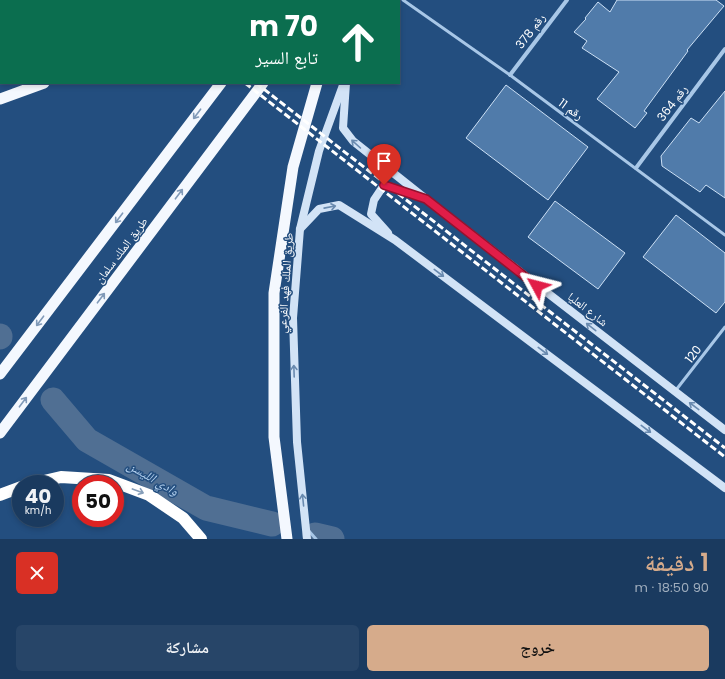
<!DOCTYPE html>
<html lang="ar">
<head>
<meta charset="utf-8">
<style>
	:root { --surface:#1a3a5f; --page:#274568; --text:#f1f3f6; --muted:#9fadbd; --line:#385474; --accent:#d6ab8b }
	body { margin:0; font-family:Poppins,"Noto Naskh Arabic",sans-serif; background:var(--page); color:var(--text); direction:rtl; height:100vh; display:flex; flex-direction:column; font-size:15px; white-space:nowrap }
	* { box-sizing:border-box; margin:0 }
	p { font-size:13px; color:var(--muted) }
	.icon { flex:none; width:22px; height:22px; fill:none; stroke:currentColor; stroke-width:2; stroke-linecap:round; stroke-linejoin:round }
	.map { position:relative; height:539px; overflow:hidden; direction:ltr }
	.side { display:flex; flex-direction:column; background:var(--surface); flex:1 }
	.side>* { flex:none }
	.hud { position:absolute; left:0px; top:0px; width:400px; height:84px; box-shadow:0 2px 6px #0003,0 0 0 1px var(--line); direction:rtl; background:#0b6e4f; color:#fff; overflow:hidden }
	.speed { position:absolute; left:12px; top:475px; display:flex; gap:8px; font-size:20px; font-weight:700; text-align:center }
	.speed>* { display:grid; place-content:center; width:52px; height:52px; border-radius:50%; background:var(--surface); box-shadow:0 2px 6px #0003,0 0 0 1px var(--line); line-height:1 }
	.speed small { font-size:10px; font-weight:400 }
	.speed .limit { border:6px solid #d22; background:#fff; color:#111 }
	.pin { position:absolute; display:grid; place-items:center; width:34px; height:34px; color:#fff; margin:-41px -17px; border-radius:50% 50% 50% 0; rotate:-45deg; box-shadow:0 0 4px #0007 }
	.pin .icon { rotate:45deg }
	.me { position:absolute; width:44px; margin:-22px; rotate:308deg; stroke-linejoin:round; filter:drop-shadow(0 0 3px #0008) }
	.turn { display:flex; align-items:center; gap:14px; height:84px; padding:0 16px; font-size:18px }
	.turn .icon { width:52px; height:52px; stroke-width:2.5 }
	.turn b { display:block; font-size:28px; line-height:34px }
	.round { display:grid; place-items:center; flex:none; width:42px; height:42px; border-radius:6px; background:var(--page) }
	.overview { display:flex; align-items:center; justify-content:space-between; height:68px; padding:0 16px }
	h1 { font-size:24px; font-weight:600; line-height:30px; color:var(--accent) }
	.action { display:flex; gap:8px; margin-top:auto; padding:8px 16px }
	.action a { flex:1; height:46px; border-radius:6px; background:var(--accent); color:#111; font-size:16px; font-weight:600; line-height:46px; text-align:center }
	.action a+a { background:var(--page); color:var(--text) }
	.map>svg:first-child { display:block }
</style>
</head>
<body>
<div class="map">
<svg width="725" height="539" viewBox="0 0 725 539">
	<rect width="100%" height="100%" fill="#234e7f"/>
	<g fill="none" stroke-linecap="round" stroke-linejoin="round">
		<g stroke="#506f93" stroke-width="25">
			<polyline points="0,336 0,337"/>
			<polyline points="53,400 87,440 206,508 272,524"/>
			<polyline points="315,535 332,539"/>
		</g>
	</g>
	<g fill="#507baa" stroke="#cce0f5">
		<polygon points="617,0 716,0 724,6 687,50 688,51 644,111 647,113 635,128 597,99 619,72 582,48 587,41 574,32 586,19 585,18 598,2 610,12"/>
		<polygon points="506,85 588,147 548,200 466,138"/>
		<polygon points="725,91 725,198 706,185 700,192 662,166 661,156 691,118 699,123"/>
		<polygon points="555,201 625,253 598,289 528,237"/>
		<polygon points="676,215 725,253 725,302 716,313 643,257"/>
	</g>
	<g fill="none" stroke-linecap="round" stroke-linejoin="round">
		<g stroke="#a8c7e7" stroke-width="3">
			<polyline points="403,0 510,75 725,235"/>
			<polyline points="676,390 725,327"/>
			<polyline points="308,530 316,539"/>
		</g>
		<g stroke="#a8c7e7" stroke-width="4">
			<polyline points="510,75 567,0"/>
			<polyline points="636,168 725,49"/>
		</g>
		<g stroke="#d2e3f6" stroke-width="8">
			<polyline points="63,0 64,1"/>
			<polyline points="153,1 155,0"/>
			<polyline points="391,1 392,0"/>
			<polyline points="0,73 1,73"/>
			<polyline points="346,83 343,128 353,141 426,199 725,430"/>
			<polyline points="300,229 319,209 339,205 395,240 725,488"/>
			<polyline points="388,233 371,214 374,200 384,185 419,197"/>
			<polyline points="307,539 297,442 293,318 300,229 319,151 343,85"/>
		</g>
		<g stroke="#f4f8fe" stroke-width="11">
			<polyline points="205,1 207,0"/>
			<polyline points="282,1 283,0"/>
			<polyline points="326,1 327,0"/>
			<polyline points="357,1 358,0"/>
			<polyline points="0,99 44,83"/>
			<polyline points="0,374 221,83"/>
			<polyline points="0,433 263,83"/>
			<polyline points="287,539 274,437 274,293 293,167 317,83"/>
		</g>
		<g stroke="#fff" stroke-width="12">
			<polyline points="31,484 61,477 109,480 149,495 183,518 201,539"/>
			<polyline points="0,495 21,487"/>
		</g>
		<g stroke="#fff" stroke-width="3" stroke-dasharray="7 3" stroke-linecap="butt">
			<polyline points="136,0 138,1"/>
			<polyline points="149,0 150,1"/>
			<polyline points="245,83 725,457"/>
			<polyline points="256,83 725,448"/>
		</g>
	</g>
	<defs><path id="oneway-shaft" d="M-6 0H5M1.5-3L5.5 0L1.5 3" fill="none" stroke-width="1.6" stroke-linecap="round" stroke-linejoin="round"/></defs>
	<g stroke="#819ab8">
		<use href="#oneway-shaft" transform="translate(197 114) rotate(127)"/>
		<use href="#oneway-shaft" transform="translate(179 194) rotate(-53)"/>
		<use href="#oneway-shaft" transform="translate(119 218) rotate(127)"/>
		<use href="#oneway-shaft" transform="translate(101 298) rotate(-53)"/>
		<use href="#oneway-shaft" transform="translate(40 321) rotate(127)"/>
		<use href="#oneway-shaft" transform="translate(23 402) rotate(-53)"/>
	</g>
	<g stroke="#698aaf">
		<use href="#oneway-shaft" transform="translate(356 144) rotate(-138)"/>
		<use href="#oneway-shaft" transform="translate(330 207) rotate(-11)"/>
		<use href="#oneway-shaft" transform="translate(439 273) rotate(37)"/>
		<use href="#oneway-shaft" transform="translate(591 327) rotate(-142)"/>
		<use href="#oneway-shaft" transform="translate(543 351) rotate(37)"/>
		<use href="#oneway-shaft" transform="translate(294 371) rotate(-92)"/>
		<use href="#oneway-shaft" transform="translate(694 406) rotate(-143)"/>
		<use href="#oneway-shaft" transform="translate(646 429) rotate(37)"/>
		<use href="#oneway-shaft" transform="translate(303 500) rotate(-96)"/>
	</g>
	<use stroke="#869eb9" href="#oneway-shaft" transform="translate(138 491) rotate(20)"/>
	<g fill="none" stroke-linecap="round" stroke-linejoin="round">
		<defs>
			<polyline id="route" points="384,185 426,199 537,286"/>
		</defs>
		<use href="#route" stroke="#92132f" stroke-width="10"/>
		<use href="#route" stroke="#e11d48" stroke-width="7"/>
	</g>
	<g text-anchor="middle" dominant-baseline="central" stroke-width="3" stroke-linejoin="round" paint-order="stroke">
		<g font-size="12" fill="#fff" stroke="#234e7f">
			<text transform="translate(530 31) rotate(-53)">رقم 378</text>
			<text transform="translate(672 103) rotate(-53)">رقم 364</text>
			<text transform="translate(571 109) rotate(36)">رقم 11</text>
			<text transform="translate(121 250) rotate(-53)">طريق الملك سلمان</text>
			<text transform="translate(285 283) rotate(-86)">طريق الملك فهد الفرعي</text>
			<text transform="translate(588 309) rotate(38)">شارع العليا</text>
			<text transform="translate(693 354) rotate(-52)">120</text>
		</g>
		<g font-size="13" font-style="italic" fill="#b3d0ee" stroke="#234e7f">
			<text transform="translate(153 478) rotate(30)">وادي الليسن</text>
		</g>
	</g>
</svg>
<div class="speed"><div>40<small>km/h</small></div><div class="limit">50</div></div>
<div class="pin" style="left:384px;top:185px;background:#d93025"><svg class="icon" aria-label="arrive" viewBox="0 0 24 24"><path d="M6 21V4h12l-3 4 3 4H6"/></svg></div>
<svg class="me" style="left:537px;top:286px" viewBox="-20 -20 40 40"><path d="M0-17L14 15 0 8-14 15z" fill="#e11d48" stroke="#fff" stroke-width="4"/></svg>
<div class="hud">
<div class="turn"><svg class="icon" aria-label="ahead" viewBox="0 0 24 24"><path d="M12 20V5M6 11l6-6 6 6"/></svg><div><b>70 m</b>تابع السير</div></div>
</div>
</div>
<section class="side">
<div class="overview"><div><h1>1 دقيقة</h1><p>90 m · 18:50</p></div><a class="round" style="background:#d93025;color:#fff"><svg class="icon" aria-label="close" viewBox="0 0 24 24"><path d="M6 6l12 12M18 6L6 18"/></svg></a></div>
<div class="action"><a>خروج</a><a>مشاركة</a></div>
</section>
</body>
</html>
